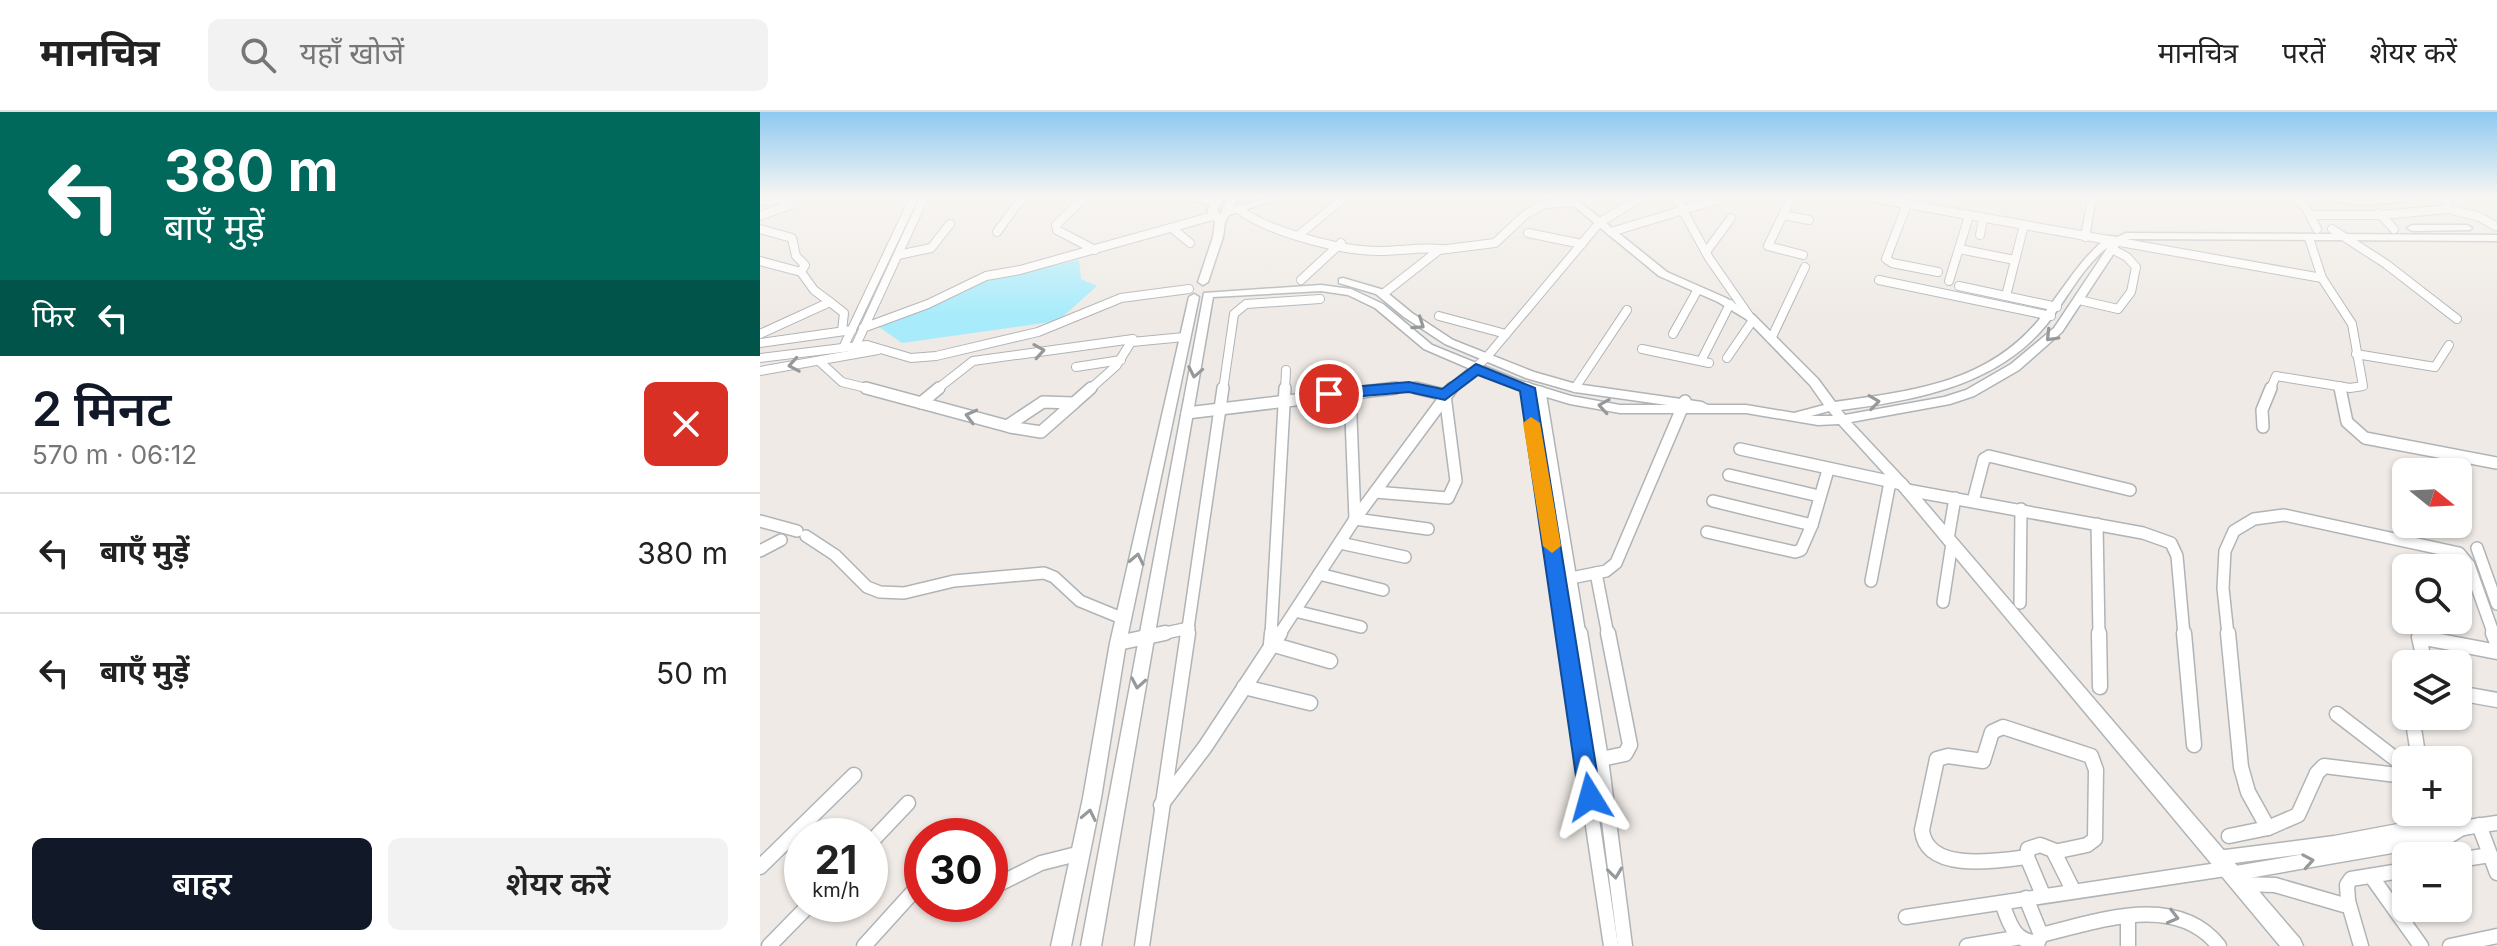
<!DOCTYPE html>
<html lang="hi">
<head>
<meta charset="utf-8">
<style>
	:root { --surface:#fff; --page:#f2f2f2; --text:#222; --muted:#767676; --line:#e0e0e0; --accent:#111827 }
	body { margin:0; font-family:Inter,"Noto Sans Devanagari",sans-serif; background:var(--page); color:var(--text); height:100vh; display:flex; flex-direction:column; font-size:30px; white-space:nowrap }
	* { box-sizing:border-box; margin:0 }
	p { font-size:26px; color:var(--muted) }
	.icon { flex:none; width:44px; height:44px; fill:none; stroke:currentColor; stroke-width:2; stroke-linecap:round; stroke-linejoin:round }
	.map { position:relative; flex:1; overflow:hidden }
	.drawer { display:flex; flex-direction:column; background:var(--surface); width:760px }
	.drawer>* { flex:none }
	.hud { background:#00695c; color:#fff; overflow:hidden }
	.needle { width:52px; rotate:108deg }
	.fabs { position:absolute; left:1632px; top:346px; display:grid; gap:16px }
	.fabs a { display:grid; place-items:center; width:80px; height:80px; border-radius:12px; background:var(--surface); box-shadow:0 2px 6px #0004; font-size:40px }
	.speed { position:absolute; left:24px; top:706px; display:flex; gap:16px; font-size:40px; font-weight:700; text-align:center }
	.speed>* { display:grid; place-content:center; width:104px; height:104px; border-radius:50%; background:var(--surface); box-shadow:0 2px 6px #0004; line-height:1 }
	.speed small { font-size:20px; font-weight:400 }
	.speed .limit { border:12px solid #d22; background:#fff; color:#111 }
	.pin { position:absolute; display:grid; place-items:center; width:68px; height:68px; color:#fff; margin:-34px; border:4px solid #fff; border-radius:50%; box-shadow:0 2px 8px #0007 }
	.me { position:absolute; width:88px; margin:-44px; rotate:352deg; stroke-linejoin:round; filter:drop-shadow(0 0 6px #0008) }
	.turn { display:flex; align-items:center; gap:28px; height:168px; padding:0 32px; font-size:36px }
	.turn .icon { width:104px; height:104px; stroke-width:2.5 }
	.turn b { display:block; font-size:56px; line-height:68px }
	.then { display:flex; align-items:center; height:76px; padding:0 32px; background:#0003; gap:16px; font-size:30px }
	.round { display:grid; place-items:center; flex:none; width:84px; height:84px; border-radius:12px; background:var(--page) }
	.summary { display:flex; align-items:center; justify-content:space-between; height:136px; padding:0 32px }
	h1 { font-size:48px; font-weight:600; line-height:60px; color:var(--accent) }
	.primary-button { display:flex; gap:16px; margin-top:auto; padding:16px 32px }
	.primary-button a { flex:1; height:92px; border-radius:12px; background:var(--accent); color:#fff; font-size:32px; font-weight:600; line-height:92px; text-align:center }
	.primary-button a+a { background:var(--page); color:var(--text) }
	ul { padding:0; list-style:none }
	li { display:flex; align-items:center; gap:24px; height:120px; padding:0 32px; border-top:2px solid var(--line) }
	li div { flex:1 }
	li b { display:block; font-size:30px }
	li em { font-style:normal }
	header { display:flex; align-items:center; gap:48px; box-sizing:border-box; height:112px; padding:0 40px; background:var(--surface); border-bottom:2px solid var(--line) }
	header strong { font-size:38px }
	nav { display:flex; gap:44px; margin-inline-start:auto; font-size:28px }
	.search { width:560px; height:72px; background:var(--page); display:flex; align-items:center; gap:20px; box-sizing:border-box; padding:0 28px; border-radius:12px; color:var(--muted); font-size:30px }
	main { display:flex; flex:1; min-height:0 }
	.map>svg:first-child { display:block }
</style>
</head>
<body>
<header>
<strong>मानचित्र</strong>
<div class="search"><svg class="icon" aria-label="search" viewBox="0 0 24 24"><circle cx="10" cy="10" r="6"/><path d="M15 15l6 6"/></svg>यहाँ खोजें</div>
<nav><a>मानचित्र</a><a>परतें</a><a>शेयर करें</a></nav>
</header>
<main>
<section class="drawer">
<div class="hud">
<div class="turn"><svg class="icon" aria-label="left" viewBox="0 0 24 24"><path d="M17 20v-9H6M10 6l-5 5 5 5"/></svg><div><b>380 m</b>बाएँ मुड़ें</div></div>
<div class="then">फिर<svg class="icon" aria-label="left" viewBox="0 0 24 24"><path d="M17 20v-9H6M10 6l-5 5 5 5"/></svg></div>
</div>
<div class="summary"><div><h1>2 मिनट</h1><p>570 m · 06:12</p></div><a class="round" style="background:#d93025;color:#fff"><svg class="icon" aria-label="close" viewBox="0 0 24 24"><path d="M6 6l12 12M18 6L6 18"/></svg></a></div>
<ul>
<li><svg class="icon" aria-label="left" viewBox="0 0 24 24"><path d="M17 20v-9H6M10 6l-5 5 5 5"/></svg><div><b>बाएँ मुड़ें</b></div><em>380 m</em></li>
<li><svg class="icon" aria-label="left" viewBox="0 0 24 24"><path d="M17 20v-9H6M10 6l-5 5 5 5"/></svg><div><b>बाएँ मुड़ें</b></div><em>50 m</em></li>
</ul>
<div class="primary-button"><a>बाहर</a><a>शेयर करें</a></div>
</section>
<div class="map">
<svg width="1737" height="834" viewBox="0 0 1737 834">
	<rect width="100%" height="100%" fill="#efeae5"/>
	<polygon fill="#a8ecfc" points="319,148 321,167 337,174 298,209 142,231 119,215 224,169"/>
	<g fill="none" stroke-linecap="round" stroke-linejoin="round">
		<defs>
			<g id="minor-far2">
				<polyline points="436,86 456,90"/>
				<polyline points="916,86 949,146 990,205"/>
				<polyline points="1031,86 1008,134 1043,143"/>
				<polyline points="1113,86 1562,166 1592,212 1603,274 1590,276 1516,264 1510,278"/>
				<polyline points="1532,86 1545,94 1557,117"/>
				<polyline points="1576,86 1602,89 1645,86"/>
				<polyline points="0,89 24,87 30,93 0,104"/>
				<polyline points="321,89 296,113 297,118 335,138"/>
				<polyline points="1147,92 1126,147 1132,151 1178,160"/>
				<path d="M478 97C509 120 581 139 619 139 640 139 660 135 681 137"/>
				<polyline points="1688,97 1720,105 1737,115"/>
				<polyline points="1619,101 1634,117"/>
				<polyline points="1023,103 1049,108"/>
				<polyline points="1552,103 1622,103 1688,97 1686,86"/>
				<polyline points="412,116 430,131"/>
				<polyline points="0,117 32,126 36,144 45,153 41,160"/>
				<polyline points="1572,117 1626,152 1697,207"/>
				<polyline points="237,120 262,86"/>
				<polyline points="851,120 963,86"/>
				<polyline points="768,121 822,132"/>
				<polyline points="540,122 584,86"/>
				<polyline points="1220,123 1223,106"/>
				<polyline points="1325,125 1332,86"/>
				<polyline points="1549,126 1562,166"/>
				<polyline points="1199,137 1255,148"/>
				<polyline points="946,140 971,106"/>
				<polyline points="138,143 171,136 190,112"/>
				<polyline points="0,149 41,160 54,178 70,190 0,222"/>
				<polyline points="541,168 581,131"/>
				<polyline points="1119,168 1291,204"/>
				<polyline points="1189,169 1209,104"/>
				<polyline points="1199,174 1297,195"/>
				<polyline points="623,182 679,138 735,131 766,102 784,92 814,90"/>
				<polyline points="1246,184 1264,113"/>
				<polyline points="1319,188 1358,197 1371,180 1376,155 1367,145 1352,137"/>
				<polyline points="70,190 84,201 82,219"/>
				<polyline points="679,204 746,222"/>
				<polyline points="103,216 168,192 226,164 260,158 453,104"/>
				<polyline points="913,222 937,179"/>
				<polyline points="1011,227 1045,155"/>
				<polyline points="372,230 424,225"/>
				<polyline points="0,231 92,218"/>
				<polyline points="96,233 164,86"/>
				<polyline points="84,234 154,86"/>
				<polyline points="882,237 949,251"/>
				<polyline points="1596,242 1675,255 1689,233"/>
				<polyline points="0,246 107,233 151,246 176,244 278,220 361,186 429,177"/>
				<polyline points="967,246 993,208"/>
				<polyline points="59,249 82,270 114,278"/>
				<polyline points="941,249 970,192"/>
				<polyline points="316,255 361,248"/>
				<polyline points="0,259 118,238"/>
				<polyline points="1579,274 1580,278"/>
				<polyline points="815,276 867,198"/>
				<polyline points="176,278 213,249 373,227 356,254 329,278"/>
				<polyline points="463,278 474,202 486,192 560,187"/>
				<polyline points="525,278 526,258"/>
				<polyline points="619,278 649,275 665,278"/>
				<polyline points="690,278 726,246 840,110 881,86"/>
			</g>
			<g id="minor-far1">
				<polyline points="106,276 247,314 283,290 314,291 331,276"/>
				<polyline points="767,276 804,523"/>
				<polyline points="1580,276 1587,310 1605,326 1737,351"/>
				<polyline points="590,280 595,407 668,417"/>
				<polyline points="780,280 820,523"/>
				<polyline points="161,291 179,276"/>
				<polyline points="427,301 636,276"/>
				<polyline points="250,315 281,320 314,291"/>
				<polyline points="1503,315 1502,298 1511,276"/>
				<polyline points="980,337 1142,372"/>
				<polyline points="969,363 1059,384"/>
				<polyline points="1147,378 1383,421 1411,431 1417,444 1424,523"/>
				<polyline points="615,380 688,386 696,369 685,283 656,276"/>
				<polyline points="953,389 1052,413"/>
				<polyline points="1213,389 1224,347 1229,344 1370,378"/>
				<polyline points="0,409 37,419"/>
				<polyline points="1337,412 1339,523"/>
				<polyline points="947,420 1035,440 1041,438 1052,413 1068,358"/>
				<polyline points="46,424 75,443 107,475 120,480 144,481 194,469 284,461 294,465 320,489 364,507"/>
				<polyline points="1188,427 1195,386"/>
				<polyline points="580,431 645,445"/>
				<polyline points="1717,436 1737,492"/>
				<polyline points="0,439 21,428"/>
				<polyline points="836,461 848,523"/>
				<polyline points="559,462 623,478"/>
				<polyline points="806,467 846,459 856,451 925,289"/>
				<polyline points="1111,469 1130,370"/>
				<polyline points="1183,490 1192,431"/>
				<polyline points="1260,491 1261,397"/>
				<polyline points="535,499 601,515"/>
				<polyline points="396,523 429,516"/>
				<polyline points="427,523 463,276"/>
				<polyline points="511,523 525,276"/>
				<polyline points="519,523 595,407 692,276"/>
				<polyline points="1468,523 1463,476 1465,439 1474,419 1494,407 1524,403 1699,441 1709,453 1734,523"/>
			</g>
			<g id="minor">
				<polyline points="512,521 511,532 570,549"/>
				<polyline points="804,521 851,834"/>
				<polyline points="820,521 841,647 865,834"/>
				<polyline points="1339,521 1340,575"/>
				<polyline points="1424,521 1434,633"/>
				<polyline points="1468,521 1481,655 1488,680 1508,716"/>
				<polyline points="1733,521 1737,531"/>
				<polyline points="358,531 405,521"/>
				<polyline points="1665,552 1659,525 1737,540"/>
				<polyline points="484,575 550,591"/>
				<polyline points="1698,581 1737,588"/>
				<polyline points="1577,602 1642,652"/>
				<polyline points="1652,604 1659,648"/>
				<polyline points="841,647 865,642 870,633 848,521"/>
				<polyline points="401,693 445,635 520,521"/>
				<polyline points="1690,700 1704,716"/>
				<polyline points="1719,713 1737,761"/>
				<polyline points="1702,716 1737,711"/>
				<polyline points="1469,724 1508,716 1538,703 1557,661 1564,654 1645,664"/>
				<polyline points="110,731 148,691"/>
				<path d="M1267 745C1237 749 1166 761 1162 718L1177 647 1188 644 1223 649 1232 620 1243 615 1331 644 1336 658 1335 727 1327 733 1294 740"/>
				<polyline points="1458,746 1575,731 1676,712 1702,716 1689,724 1471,762"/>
				<polyline points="1698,748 1730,743"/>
				<polyline points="0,755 94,663"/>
				<polyline points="1611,764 1661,834"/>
				<polyline points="230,772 239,772 281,751 321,741"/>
				<polyline points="1479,772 1515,773 1584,793 1588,789 1587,773 1591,767 1646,758"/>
				<polyline points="1283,783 1267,745 1268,737 1280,733 1293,738 1313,778"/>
				<polyline points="1588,789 1601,834"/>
				<path d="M1242 791C1249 810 1254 831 1278 830L1281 823 1266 786"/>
				<polyline points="1146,805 1465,757"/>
				<polyline points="1368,805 1368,834"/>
				<path d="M1281 823C1339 809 1416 780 1459 834"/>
				<polyline points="9,834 50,792"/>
				<polyline points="104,834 162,770"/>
				<polyline points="382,834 428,521"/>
				<polyline points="1207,834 1256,826"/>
				<polyline points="1690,834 1737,824"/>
			</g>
			<g id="tertiary">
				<polygon points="454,86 464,86 457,98 460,102 469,86 479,86 473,95 507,86 522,86 469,103 465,110 463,125 448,170 443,173 438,170 453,125 455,110 447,98"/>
				<path d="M804 86H815L907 160 966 186 994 203 1058 267 1075 290C1151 279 1225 272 1278 209 1302 180 1319 147 1349 124L1357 125 1366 121 1737 123V129L1368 127 1360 132 1302 220 1259 258 1214 284 1190 292 1091 310 1152 375 1540 827 1543 834H1520L1142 381 1079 312 1058 313 986 301H860L810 292 750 274 664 237 615 196 588 183 561 179 453 185 341 834H321L444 181 561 173 591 177 623 192 672 233 758 268 811 284 860 293H907L815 280 766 266 685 232 644 205 616 182 579 171V167L583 166 624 178 652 201 693 228 774 260 816 272 942 290 948 293H986L1034 301 1064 293 1050 273 986 207 958 190 899 164ZM1348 135 1294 216 1251 252 1206 278 1184 285 1085 303 1081 298C1155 288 1237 274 1287 212 1307 187 1322 155 1348 135ZM1069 299 1073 304H1051Z"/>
				<polygon points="1707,113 1712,116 1710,118 1652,119 1647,116 1652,113"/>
				<polygon points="434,182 439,185 366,531 341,686 311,834 291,834 323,686 350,531 429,185"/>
			</g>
		</defs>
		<use href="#minor-far2" stroke="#b0b4b7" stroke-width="10"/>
		<use href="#minor-far1" stroke="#b0b4b7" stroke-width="14"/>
		<use href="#minor" stroke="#b0b4b7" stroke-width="17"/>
		<use href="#tertiary" stroke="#b0b4b7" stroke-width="3"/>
		<use href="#minor-far2" stroke="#fff" stroke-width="8"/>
		<use href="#minor-far1" stroke="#fff" stroke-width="11"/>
		<use href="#minor" stroke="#fff" stroke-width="14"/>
		<use href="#tertiary" fill="#fff" fill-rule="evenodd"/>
	</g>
	<defs><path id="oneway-chevron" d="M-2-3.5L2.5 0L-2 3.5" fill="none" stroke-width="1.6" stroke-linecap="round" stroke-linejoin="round" transform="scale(2)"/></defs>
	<g stroke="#96999b">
		<use href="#oneway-chevron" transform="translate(659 212) rotate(34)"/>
		<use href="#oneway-chevron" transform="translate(1291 224) rotate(134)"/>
		<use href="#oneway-chevron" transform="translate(279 239) rotate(-9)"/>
		<use href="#oneway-chevron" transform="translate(34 253) rotate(170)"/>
		<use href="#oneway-chevron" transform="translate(435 260) rotate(101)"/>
		<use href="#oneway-chevron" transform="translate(1114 290) rotate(-8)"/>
		<use href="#oneway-chevron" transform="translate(844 294) rotate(-171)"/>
		<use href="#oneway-chevron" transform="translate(211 304) rotate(-165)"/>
		<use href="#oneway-chevron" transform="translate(377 447) rotate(-78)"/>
		<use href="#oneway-chevron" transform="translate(378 571) rotate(100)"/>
		<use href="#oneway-chevron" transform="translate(329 703) rotate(-78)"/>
		<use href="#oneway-chevron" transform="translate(1548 749) rotate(-10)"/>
		<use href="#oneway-chevron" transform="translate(855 761) rotate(83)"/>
		<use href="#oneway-chevron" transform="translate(1413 805) rotate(14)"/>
	</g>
	<linearGradient id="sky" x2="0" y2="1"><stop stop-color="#8ecaf0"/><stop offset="0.42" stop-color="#f8f6f3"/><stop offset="1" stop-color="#f8f6f3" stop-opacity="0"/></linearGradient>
	<rect width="1737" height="203" fill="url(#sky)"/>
	<polygon fill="#1a73e8" stroke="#114b97" stroke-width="2" points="716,252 775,276 841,685 838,692 830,696 822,692 819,685 760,279 718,263 685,288 649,280 569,287 561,282 569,277 649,270 682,277"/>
	<polygon fill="#f59e0b" points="771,305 780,311 801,434 792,441 783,434 763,311"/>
</svg>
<div class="fabs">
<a><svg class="needle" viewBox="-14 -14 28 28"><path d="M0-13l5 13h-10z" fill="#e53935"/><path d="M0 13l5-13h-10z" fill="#767676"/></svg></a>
<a><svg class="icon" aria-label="search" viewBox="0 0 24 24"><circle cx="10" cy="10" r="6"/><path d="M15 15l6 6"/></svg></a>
<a><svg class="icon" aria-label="layers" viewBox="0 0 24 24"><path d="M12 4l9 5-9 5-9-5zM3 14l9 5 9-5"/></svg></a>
<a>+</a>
<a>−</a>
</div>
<div class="speed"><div>21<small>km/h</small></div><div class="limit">30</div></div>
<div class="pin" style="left:569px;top:282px;background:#d93025"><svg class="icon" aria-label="arrive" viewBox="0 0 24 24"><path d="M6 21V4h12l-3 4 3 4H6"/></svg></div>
<svg class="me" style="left:830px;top:685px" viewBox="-20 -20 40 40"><path d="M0-17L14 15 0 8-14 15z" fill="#1a73e8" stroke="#fff" stroke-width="4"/></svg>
</div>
</main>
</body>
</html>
